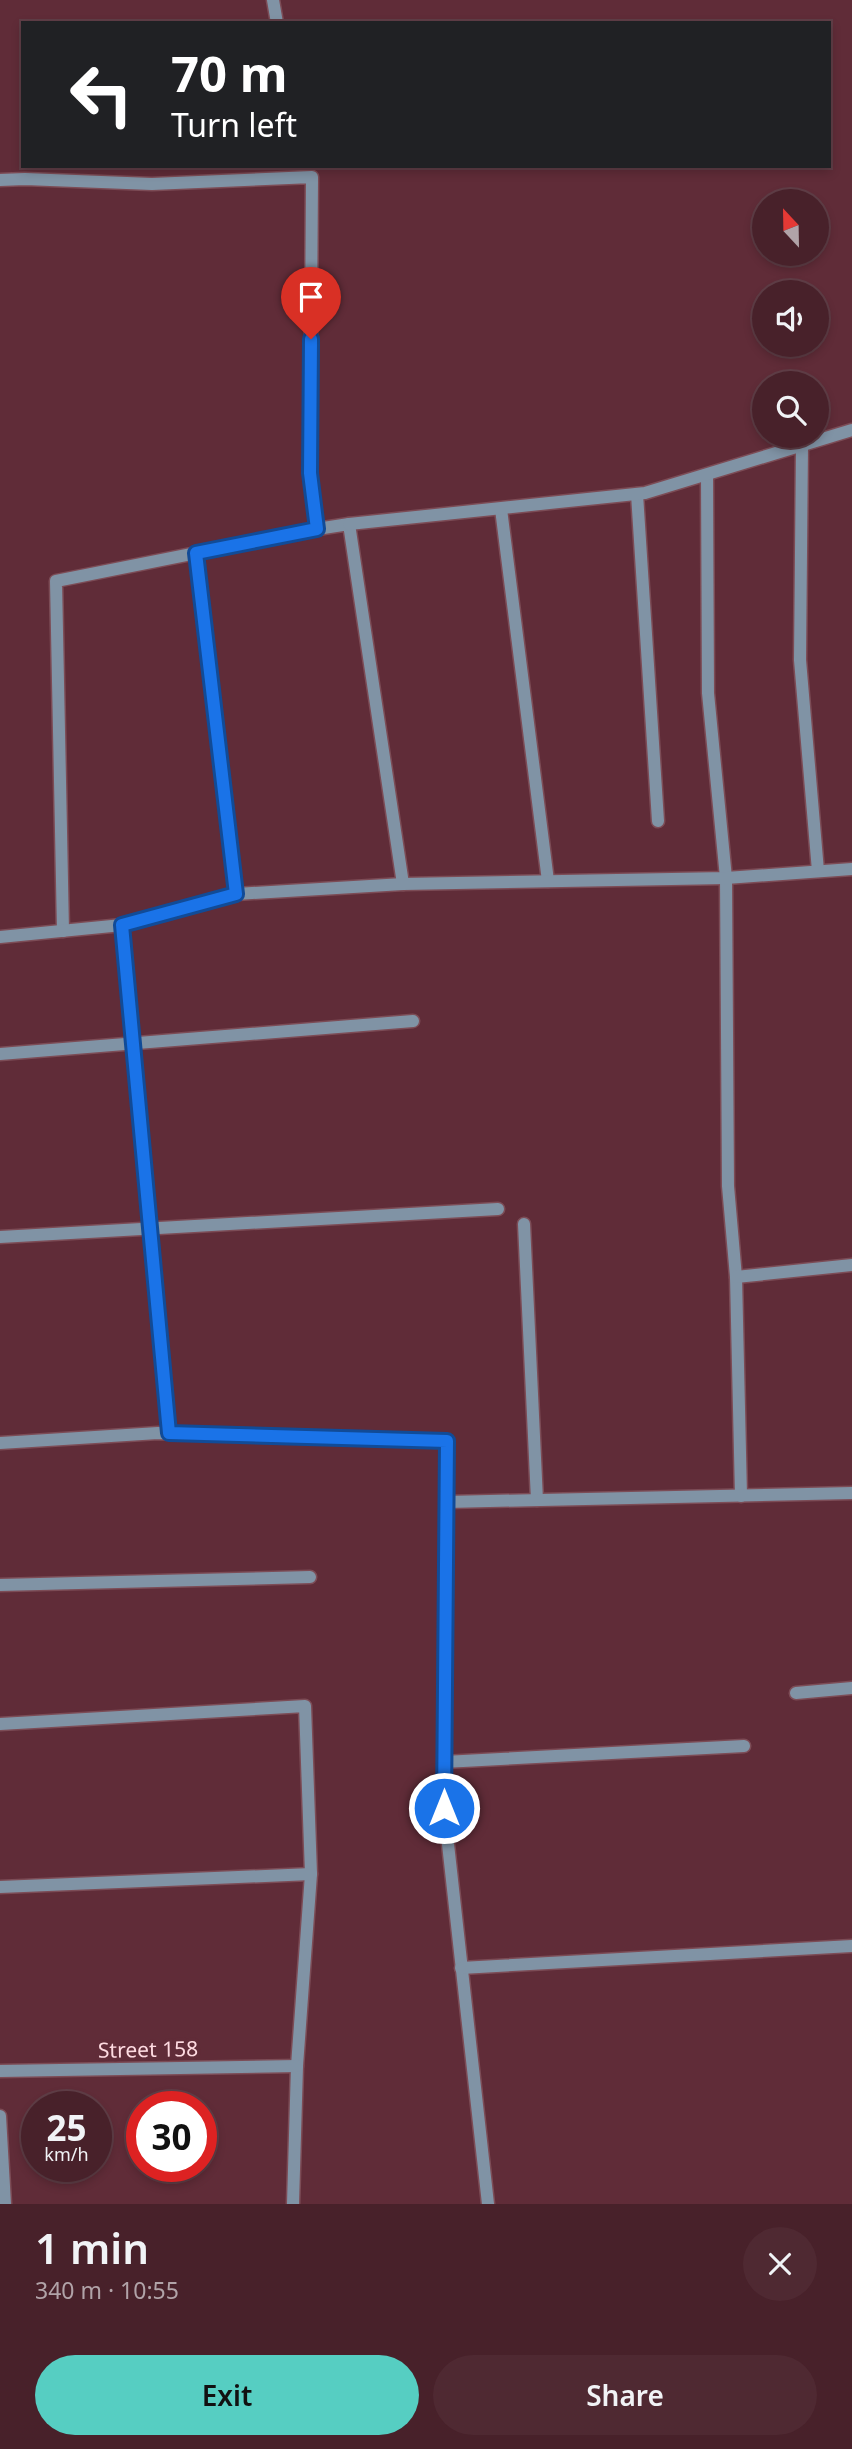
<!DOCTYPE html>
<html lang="en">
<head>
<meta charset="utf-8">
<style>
	:root { --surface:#48212a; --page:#4f2932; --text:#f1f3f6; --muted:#b1a3a8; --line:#603e47; --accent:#56cec2 }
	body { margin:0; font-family:"Noto Sans",sans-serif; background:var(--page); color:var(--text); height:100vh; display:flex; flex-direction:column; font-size:26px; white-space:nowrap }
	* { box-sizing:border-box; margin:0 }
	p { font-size:23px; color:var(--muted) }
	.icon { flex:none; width:38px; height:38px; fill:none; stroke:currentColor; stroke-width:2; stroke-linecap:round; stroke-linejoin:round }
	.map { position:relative; height:2204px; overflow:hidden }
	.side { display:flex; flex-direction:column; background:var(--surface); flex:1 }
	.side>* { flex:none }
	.hud { position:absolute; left:21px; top:21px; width:810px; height:147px; border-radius:0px; box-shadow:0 4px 10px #0003,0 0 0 2px var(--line); background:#202124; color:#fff; overflow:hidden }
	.needle { width:46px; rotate:338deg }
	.controls { position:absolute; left:752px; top:189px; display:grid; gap:14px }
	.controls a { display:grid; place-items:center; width:77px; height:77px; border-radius:50%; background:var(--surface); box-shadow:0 4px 10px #0003,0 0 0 2px var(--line); font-size:35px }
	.speed { position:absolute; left:21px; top:2091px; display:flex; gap:14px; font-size:35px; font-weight:700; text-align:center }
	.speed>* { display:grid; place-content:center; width:91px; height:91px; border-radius:50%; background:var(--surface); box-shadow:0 4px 10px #0003,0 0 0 2px var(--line); line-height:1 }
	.speed small { font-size:18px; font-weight:400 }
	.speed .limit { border:10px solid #d22; background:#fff; color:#111 }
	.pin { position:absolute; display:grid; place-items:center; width:60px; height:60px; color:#fff; margin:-72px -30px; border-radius:50% 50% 50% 0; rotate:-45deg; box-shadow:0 0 7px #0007 }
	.pin .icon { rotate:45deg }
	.me { position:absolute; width:77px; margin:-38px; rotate:0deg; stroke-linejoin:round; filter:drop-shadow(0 0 5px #0008) }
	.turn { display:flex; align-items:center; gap:24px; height:147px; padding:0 35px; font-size:32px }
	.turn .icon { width:91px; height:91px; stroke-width:2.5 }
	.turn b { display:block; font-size:49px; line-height:60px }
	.round { display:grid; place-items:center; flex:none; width:74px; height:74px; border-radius:37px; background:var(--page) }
	.overview { display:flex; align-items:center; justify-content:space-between; height:119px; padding:0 35px }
	h1 { font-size:42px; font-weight:600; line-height:52px }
	.action { display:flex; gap:14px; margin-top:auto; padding:14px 35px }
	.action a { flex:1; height:80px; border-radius:42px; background:var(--accent); color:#111; font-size:28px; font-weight:600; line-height:80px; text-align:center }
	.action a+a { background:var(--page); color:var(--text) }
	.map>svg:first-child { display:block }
</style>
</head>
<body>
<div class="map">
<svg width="852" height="2204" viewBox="0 0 852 2204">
	<rect width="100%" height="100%" fill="#602c38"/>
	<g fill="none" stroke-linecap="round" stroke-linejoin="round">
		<defs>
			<g id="minor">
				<polyline points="273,0 277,23"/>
				<polyline points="0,180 25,179 152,184 312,177 310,473 317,529 349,524 403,884"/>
				<polyline points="802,445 800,660 818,871"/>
				<polyline points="707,475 708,693 726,878 728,1186 736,1277 741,1496"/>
				<polyline points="637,494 658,821"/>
				<polyline points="501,509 548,881"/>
				<polyline points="349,524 645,493 852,430"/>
				<polyline points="196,553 236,894"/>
				<polyline points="122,925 169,1433"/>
				<polyline points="63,931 56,581 317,529"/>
				<polyline points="0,937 122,925 236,894 403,884 726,878 852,869"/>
				<polyline points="0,1054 413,1021"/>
				<polyline points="524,1224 537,1500"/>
				<polyline points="0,1237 498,1209"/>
				<polyline points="736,1277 852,1265"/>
				<polyline points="0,1443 158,1433 447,1441 444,1808 488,2204"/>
				<polyline points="447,1502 852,1493"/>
				<polyline points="0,1585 310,1577"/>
				<polyline points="796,1693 852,1688"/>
				<polyline points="0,1724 305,1706 311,1874 297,2066 293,2204"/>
				<polyline points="444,1762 744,1746"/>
				<polyline points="0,1887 311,1874"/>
				<polyline points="461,1968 852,1946"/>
				<polyline points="0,2071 297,2066"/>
				<polyline points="0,2116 5,2204"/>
			</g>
		</defs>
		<use href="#minor" stroke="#7c4c56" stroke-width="15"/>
		<use href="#minor" stroke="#8093a5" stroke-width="12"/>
	</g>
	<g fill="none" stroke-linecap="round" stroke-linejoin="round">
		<defs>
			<polyline id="route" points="311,339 310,473 317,529 196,553 236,894 122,925 169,1433 447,1441 444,1808"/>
		</defs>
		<use href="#route" stroke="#114b97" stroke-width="18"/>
		<use href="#route" stroke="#1a73e8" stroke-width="12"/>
	</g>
	<g text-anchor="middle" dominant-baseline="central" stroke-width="7" stroke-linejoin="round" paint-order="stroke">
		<g font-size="21" fill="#fedbe1" stroke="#602c38">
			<text transform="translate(148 2049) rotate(-1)">Street 158</text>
		</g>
	</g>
</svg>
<div class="controls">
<a><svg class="needle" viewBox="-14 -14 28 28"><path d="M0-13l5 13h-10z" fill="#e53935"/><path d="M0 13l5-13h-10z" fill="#b1a3a8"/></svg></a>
<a><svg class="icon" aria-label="sound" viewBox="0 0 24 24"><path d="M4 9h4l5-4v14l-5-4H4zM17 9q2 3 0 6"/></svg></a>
<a><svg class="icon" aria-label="search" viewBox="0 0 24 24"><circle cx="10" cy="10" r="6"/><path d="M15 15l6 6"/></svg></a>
</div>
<div class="speed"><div>25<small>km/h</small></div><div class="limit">30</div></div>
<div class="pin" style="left:311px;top:339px;background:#d93025"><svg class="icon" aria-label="arrive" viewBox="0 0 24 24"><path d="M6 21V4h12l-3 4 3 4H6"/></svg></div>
<svg class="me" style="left:444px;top:1808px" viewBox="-20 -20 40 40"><circle r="17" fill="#1a73e8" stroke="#fff" stroke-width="3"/><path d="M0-11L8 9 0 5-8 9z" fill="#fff"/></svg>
<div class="hud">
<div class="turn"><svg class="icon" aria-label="left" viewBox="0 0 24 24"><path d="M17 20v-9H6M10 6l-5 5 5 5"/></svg><div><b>70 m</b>Turn left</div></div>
</div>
</div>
<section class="side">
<div class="overview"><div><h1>1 min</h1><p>340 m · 10:55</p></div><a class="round"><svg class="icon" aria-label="close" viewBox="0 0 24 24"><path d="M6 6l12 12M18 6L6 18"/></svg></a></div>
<div class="action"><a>Exit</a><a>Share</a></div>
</section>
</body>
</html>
